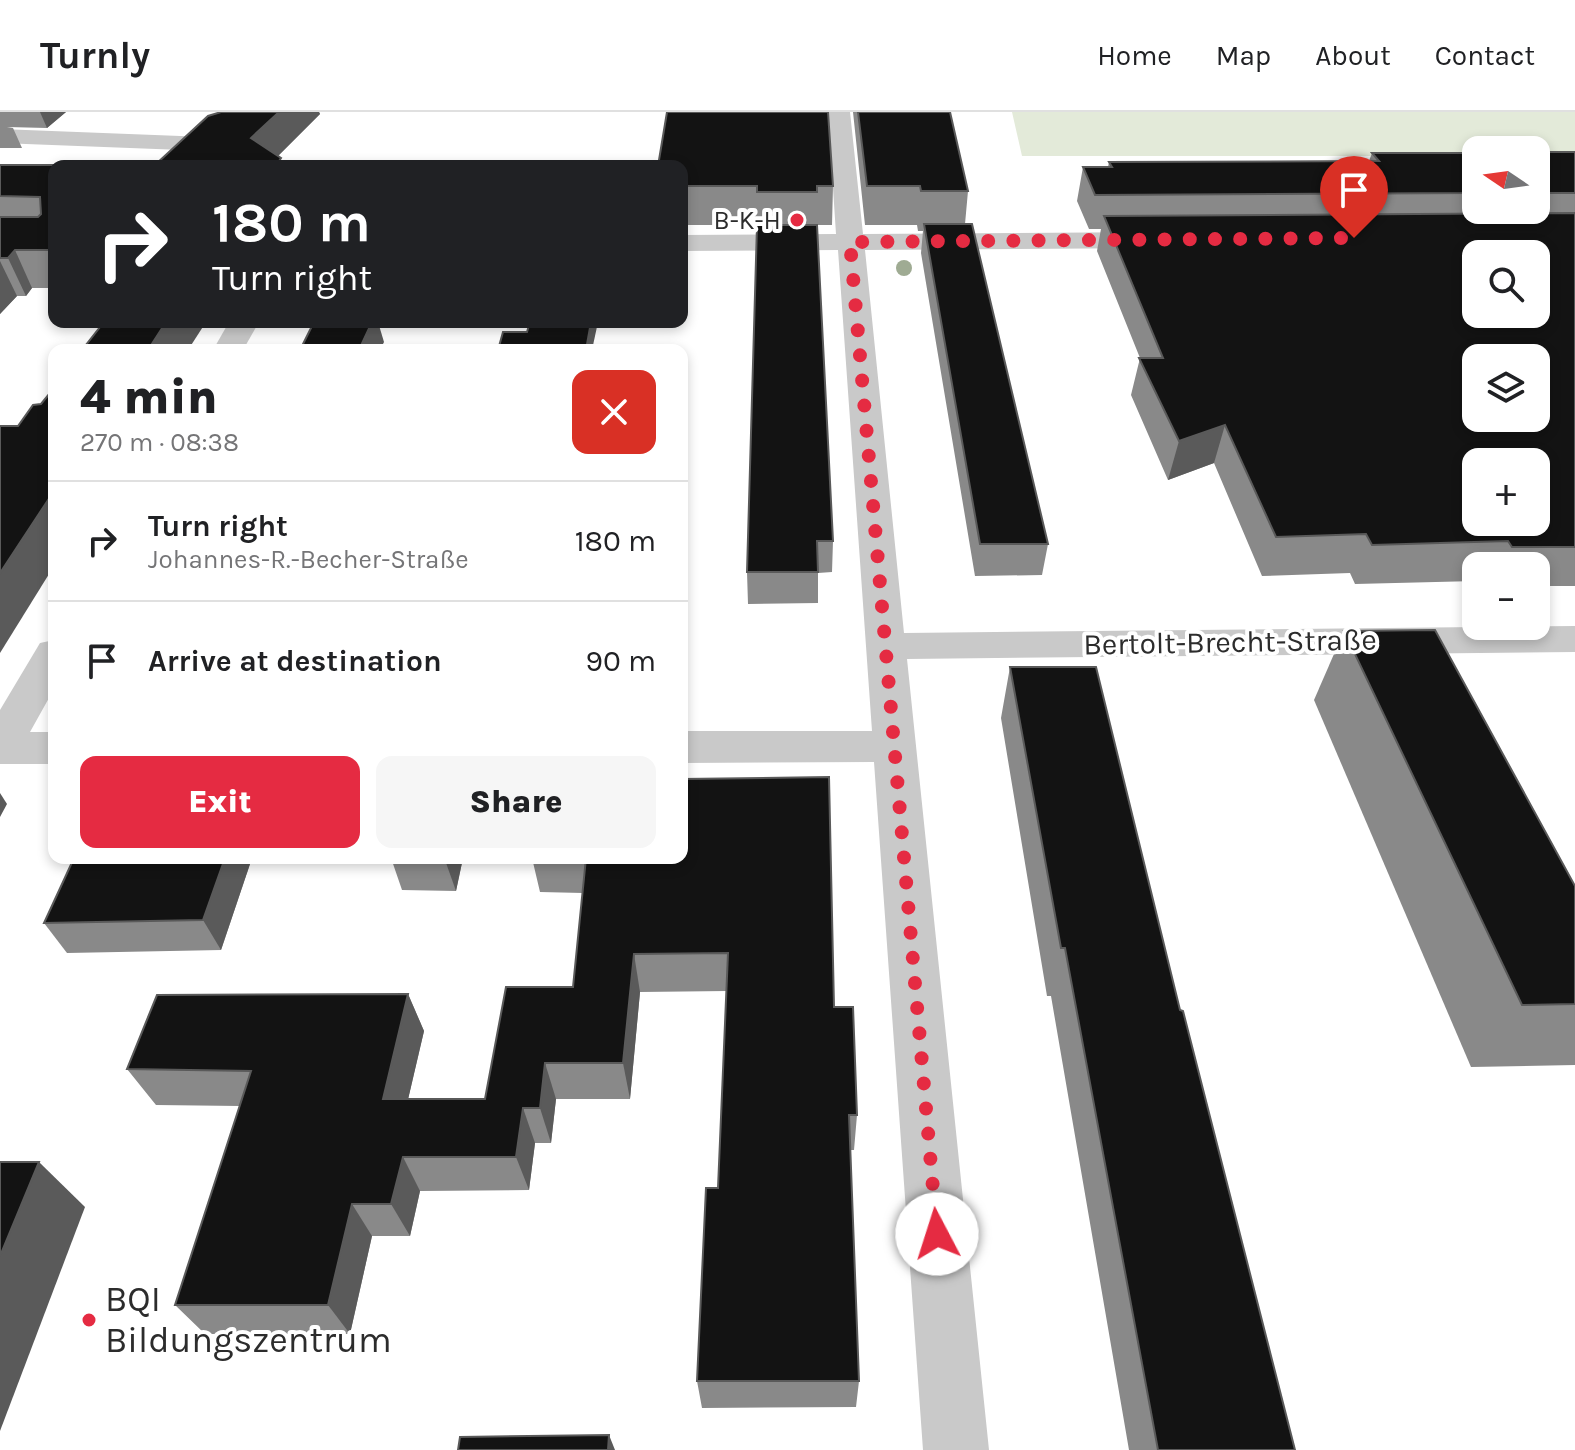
<!DOCTYPE html>
<html lang="en">
<head>
<meta charset="utf-8">
<style>
	:root { --surface:#fff; --page:#f6f6f6; --text:#202124; --muted:#757577; --line:#e0e0e0; --accent:#e52b42 }
	body { margin:0; font-family:Karla,sans-serif; background:var(--page); color:var(--text); height:100vh; display:flex; flex-direction:column; font-size:30px; white-space:nowrap }
	* { box-sizing:border-box; margin:0 }
	p { font-size:26px; color:var(--muted) }
	.icon { flex:none; width:44px; height:44px; fill:none; stroke:currentColor; stroke-width:2; stroke-linecap:round; stroke-linejoin:round }
	.map { position:relative; flex:1; overflow:hidden }
	.side { position:absolute; left:48px; top:232px; width:640px; height:520px; display:flex; flex-direction:column; background:var(--surface); border-radius:16px; box-shadow:0 4px 12px #0003 }
	.side>* { flex:none }
	.hud { position:absolute; left:48px; top:48px; width:640px; height:168px; border-radius:16px; box-shadow:0 4px 12px #0003; background:#202124; color:#fff; overflow:hidden }
	.needle { width:52px; rotate:283deg }
	.buttons { position:absolute; left:1462px; top:24px; display:grid; gap:16px }
	.buttons a { display:grid; place-items:center; width:88px; height:88px; border-radius:16px; background:var(--surface); box-shadow:0 4px 12px #0003; font-size:40px }
	.pin { position:absolute; display:grid; place-items:center; width:68px; height:68px; color:#fff; margin:-82px -34px; border-radius:50% 50% 50% 0; rotate:-45deg; box-shadow:0 0 8px #0007 }
	.pin .icon { rotate:45deg }
	.me { position:absolute; width:88px; margin:-44px; rotate:355deg; stroke-linejoin:round; filter:drop-shadow(0 0 6px #0008) }
	.turn { display:flex; align-items:center; gap:28px; height:168px; padding:0 32px; font-size:36px }
	.turn .icon { width:104px; height:104px; stroke-width:2.5 }
	.turn b { display:block; font-size:56px; line-height:68px }
	.round { display:grid; place-items:center; flex:none; width:84px; height:84px; border-radius:16px; background:var(--page) }
	.summary { display:flex; align-items:center; justify-content:space-between; height:136px; padding:0 32px }
	h1 { font-size:48px; font-weight:800; line-height:60px }
	.button { display:flex; gap:16px; margin-top:auto; padding:16px 32px }
	.button a { flex:1; height:92px; border-radius:16px; background:var(--accent); color:#fff; font-size:32px; font-weight:800; line-height:92px; text-align:center }
	.button a+a { background:var(--page); color:var(--text) }
	ul { padding:0; list-style:none }
	li { display:flex; align-items:center; gap:24px; height:120px; padding:0 32px; border-top:2px solid var(--line) }
	li div { flex:1 }
	li b { display:block; font-size:30px }
	li em { font-style:normal }
	header { display:flex; align-items:center; gap:48px; box-sizing:border-box; height:112px; padding:0 40px; background:var(--surface); border-bottom:2px solid var(--line) }
	header strong { font-size:38px }
	nav { display:flex; gap:44px; margin-inline-start:auto; font-size:28px }
	.map>svg:first-child { display:block }
</style>
</head>
<body>
<header>
<strong>Turnly</strong>
<nav><a>Home</a><a>Map</a><a>About</a><a>Contact</a></nav>
</header>
<div class="map">
<svg width="1575" height="1338" viewBox="0 0 1575 1338">
	<rect width="100%" height="100%" fill="#fff"/>
	<polygon fill="#e3ead9" points="1012,0 1575,0 1575,44 1536,44 1536,38 1476,38 1476,44 1022,44"/>
	<g fill="none" stroke-linecap="round" stroke-linejoin="round">
		<g fill="#c9c9c9" fill-rule="evenodd">
			<polygon points="828,0 850,0 863,122 1161,120 1170,122 1174,128 1170,134 1161,136 865,138 904,521 1575,514 1575,540 907,547 989,1338 923,1338 874,650 682,651 682,619 872,619 838,138 682,139 682,123 836,122"/>
			<polygon points="0,17 206,25 228,18 236,20 240,25 236,30 208,39 0,31"/>
			<polygon points="229,210 259,210 243,238 213,238"/>
			<polygon points="54,528 54,577 30,620 54,620 54,652 0,652 0,598 40,531"/>
		</g>
	</g>
	<circle fill="#9fab93" cx="904" cy="156" r="8"/>
	<g fill="#898989">
		<polygon points="0,0 66,0 47,16 7,15 13,16 22,36 0,36"/>
		<polygon points="221,0 319,0 320,2 278,44 283,52 401,53 401,54 54,54 54,176 32,176 26,184 17,184 0,202 0,53 155,53"/>
		<polygon points="853,0 950,0 968,79 965,112 1048,432 1042,463 975,464 921,141 923,119 918,119 917,113 865,113"/>
		<polygon points="1536,40 1575,40 1575,474 1536,474 1536,454 1476,454 1476,469 1355,472 1350,461 1262,464 1214,351 1168,368 1131,283 1140,246 1097,139 1101,117 1089,117 1077,89 1083,55 1108,55 1109,50 1369,49 1372,41 1476,41 1476,98 1536,98"/>
		<polygon points="682,54 833,74 832,113 817,113 833,429 832,460 818,461 818,491 748,492 747,460 758,113 682,113"/>
		<polygon points="1344,519 1575,774 1575,953 1471,955 1314,588"/>
		<polygon points="1010,555 1180,898 1295,1338 1129,1338 1051,884 1047,884 1001,606"/>
		<polygon points="252,746 221,838 67,841 44,811"/>
		<polygon points="391,746 463,746 456,779 402,778"/>
		<polygon points="532,746 682,746 834,895 857,1003 854,1038 850,1038 859,1269 856,1295 702,1296 697,1269 718,1076 727,879 640,880 630,987 556,987 551,1031 535,1031 529,1078 420,1079 410,1124 372,1124 350,1222 205,1222 175,1193 240,994 156,993 127,957 408,882 424,919 408,987 485,987 573,875 583,781 540,780"/>
	</g>
	<g fill="#5a5a5a">
		<polygon points="40,0 66,0 47,16"/>
		<polygon points="279,0 319,0 320,2 268,54 251,26"/>
		<polygon points="15,138 32,176 26,184 8,146"/>
		<polygon points="0,149 17,184 0,202"/>
		<polygon points="166,210 206,210 188,238 148,238"/>
		<polygon points="372,210 378,210 384,230 380,238 359,238"/>
		<polygon points="591,210 598,210 592,238 586,238"/>
		<polygon points="1225,313 1214,351 1168,368 1179,329"/>
		<polygon points="54,379 54,454 0,541 0,461"/>
		<polygon points="0,681 7,692 0,705"/>
		<polygon points="225,746 252,746 221,838 203,808"/>
		<polygon points="446,746 463,746 456,779 445,748"/>
		<polygon points="634,842 640,880 630,987 623,951"/>
		<polygon points="408,882 424,919 400,1022 383,987"/>
		<polygon points="545,951 556,987 551,1031 540,996"/>
		<polygon points="523,996 535,1031 529,1078 516,1045"/>
		<polygon points="403,1045 420,1079 410,1124 391,1092"/>
		<polygon points="39,1050 85,1095 0,1319 0,1144"/>
		<polygon points="352,1092 372,1124 350,1222 328,1193"/>
		<polygon points="609,1323 615,1338 608,1338"/>
	</g>
	<g fill="#131313" stroke="#5a5a5a" stroke-width="2" fill-rule="evenodd">
		<polygon points="221,0 279,0 251,26 281,46 277,52 401,53 400,54 54,54 54,138 15,138 8,146 0,146 0,105 38,105 41,102 40,85 0,84 0,53 155,53 208,4"/>
		<polygon points="667,0 828,0 833,74 817,74 817,80 757,80 757,74 682,74 682,54 658,54"/>
		<polygon points="858,0 950,0 968,79 921,79 920,74 867,74"/>
		<rect x="1536" y="40" width="39" height="41"/>
		<polygon points="1372,41 1476,41 1476,81 1095,83 1083,55 1112,55 1109,50 1379,49"/>
		<path d="M1575 101V435H1512L1508 429 1372 433 1366 422 1276 425 1225 313 1179 329 1139 246H1163L1104 104ZM1476 142H1536V202H1476ZM1476 246H1536V306H1476ZM1476 350H1536V410H1476Z"/>
		<polygon points="924,112 972,112 1048,432 980,432"/>
		<polygon points="757,113 817,113 833,429 817,429 818,460 747,460"/>
		<polygon points="104,210 166,210 148,238 82,238"/>
		<polygon points="314,210 372,210 359,238 300,238"/>
		<polygon points="530,210 591,210 586,238 498,238 503,220 527,220"/>
		<polygon points="54,276 54,379 0,461 0,314 18,314 33,293 41,292"/>
		<polygon points="1435,518 1575,774 1575,892 1522,893 1344,519"/>
		<polygon points="1010,555 1096,555 1180,898 1183,899 1295,1338 1158,1338 1065,836 1061,836"/>
		<polygon points="829,665 834,895 853,895 857,1003 849,1003 859,1269 697,1269 706,1076 718,1076 728,841 634,842 623,951 545,951 540,996 523,996 516,1045 403,1045 391,1092 352,1092 328,1193 175,1193 251,959 127,957 157,883 408,882 383,987 485,987 506,875 573,875 586,746 682,746 682,667"/>
		<polygon points="74,746 225,746 203,808 44,811"/>
		<polygon points="391,746 446,746 445,748 390,747"/>
		<polygon points="0,1050 39,1050 0,1144"/>
		<polygon points="609,1323 608,1338 458,1338 460,1325"/>
	</g>
	<g fill="none" stroke-linecap="round" stroke-linejoin="round">
		<polyline stroke="#e52b42" stroke-width="14" stroke-dasharray="0 25.2" points="937,1122 850,130 1354,126"/>
	</g>
	<g fill="#e52b42" stroke="#fff" stroke-width="3">
		<circle cx="797" cy="108" r="8"/>
		<circle cx="89" cy="1208" r="8"/>
	</g>
	<g text-anchor="middle" dominant-baseline="central" stroke-width="8" stroke-linejoin="round" paint-order="stroke">
		<g font-size="26" fill="#2c2c2c" stroke="#fff" text-anchor="end">
			<text x="781" y="108">B-K-H</text>
		</g>
		<g font-size="30" fill="#2c2c2c" stroke="#fff">
			<text transform="translate(1230 530) rotate(-1)">Bertolt-Brecht-Straße</text>
		</g>
		<g font-size="36" fill="#2c2c2c" stroke="#fff" text-anchor="start">
			<text x="105" y="1187">BQI<tspan x="105" dy="41">Bildungszentrum</tspan></text>
		</g>
	</g>
</svg>
<div class="buttons">
<a><svg class="needle" viewBox="-14 -14 28 28"><path d="M0-13l5 13h-10z" fill="#e53935"/><path d="M0 13l5-13h-10z" fill="#757577"/></svg></a>
<a><svg class="icon" aria-label="search" viewBox="0 0 24 24"><circle cx="10" cy="10" r="6"/><path d="M15 15l6 6"/></svg></a>
<a><svg class="icon" aria-label="layers" viewBox="0 0 24 24"><path d="M12 4l9 5-9 5-9-5zM3 14l9 5 9-5"/></svg></a>
<a>+</a>
<a>−</a>
</div>
<div class="pin" style="left:1354px;top:126px;background:#d93025"><svg class="icon" aria-label="arrive" viewBox="0 0 24 24"><path d="M6 21V4h12l-3 4 3 4H6"/></svg></div>
<svg class="me" style="left:937px;top:1122px" viewBox="-20 -20 40 40"><circle r="19" fill="#fff"/><path d="M0-13L10 11 0 6-10 11z" fill="#e52b42"/></svg>
<div class="hud">
<div class="turn"><svg class="icon" aria-label="right" viewBox="0 0 24 24"><path d="M7 20v-9h11M14 6l5 5-5 5"/></svg><div><b>180 m</b>Turn right</div></div>
</div>
<section class="side">
<div class="summary"><div><h1>4 min</h1><p>270 m · 08:38</p></div><a class="round" style="background:#d93025;color:#fff"><svg class="icon" aria-label="close" viewBox="0 0 24 24"><path d="M6 6l12 12M18 6L6 18"/></svg></a></div>
<ul>
<li><svg class="icon" aria-label="right" viewBox="0 0 24 24"><path d="M7 20v-9h11M14 6l5 5-5 5"/></svg><div><b>Turn right</b><p>Johannes-R.-Becher-Straße</p></div><em>180 m</em></li>
<li><svg class="icon" aria-label="arrive" viewBox="0 0 24 24"><path d="M6 21V4h12l-3 4 3 4H6"/></svg><div><b>Arrive at destination</b></div><em>90 m</em></li>
</ul>
<div class="button"><a>Exit</a><a>Share</a></div>
</section>
</div>
</body>
</html>
